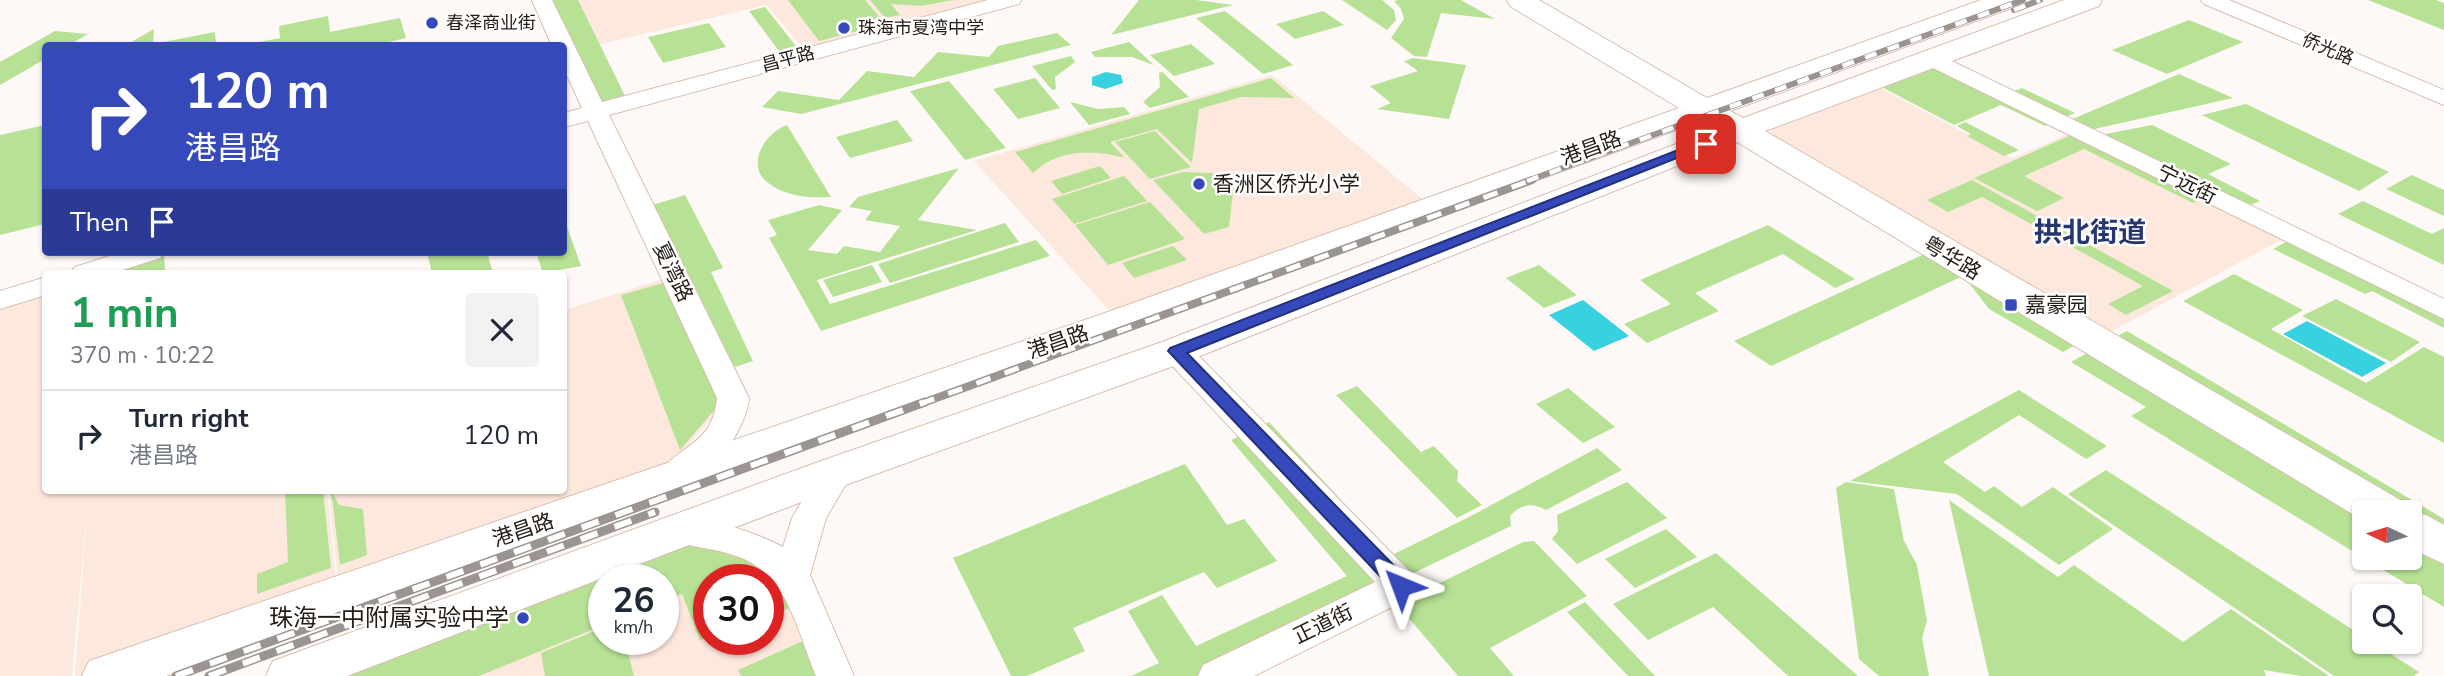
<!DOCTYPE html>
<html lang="en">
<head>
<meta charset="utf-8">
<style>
	:root { --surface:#fff; --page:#f2f2f3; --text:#1f2937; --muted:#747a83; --line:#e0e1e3 }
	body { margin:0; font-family:"Nunito Sans","Noto Sans SC",sans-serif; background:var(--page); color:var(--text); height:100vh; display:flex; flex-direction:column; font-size:26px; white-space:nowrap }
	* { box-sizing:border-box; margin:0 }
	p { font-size:23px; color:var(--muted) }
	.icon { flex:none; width:38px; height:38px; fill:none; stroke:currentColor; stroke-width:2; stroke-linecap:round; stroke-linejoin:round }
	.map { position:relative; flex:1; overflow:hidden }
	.drawer { position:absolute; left:42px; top:270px; width:525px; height:224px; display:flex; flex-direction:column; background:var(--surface); border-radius:7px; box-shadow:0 2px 5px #0004 }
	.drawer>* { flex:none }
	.hud { position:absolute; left:42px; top:42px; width:525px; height:214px; border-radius:7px; box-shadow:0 2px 5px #0004; background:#3649bb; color:#fff; overflow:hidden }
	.needle { width:46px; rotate:274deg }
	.fabs { position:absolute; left:2352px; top:500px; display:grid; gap:14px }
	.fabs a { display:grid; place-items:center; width:70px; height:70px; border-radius:7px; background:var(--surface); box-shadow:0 2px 5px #0004; font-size:35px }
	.speed { position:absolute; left:588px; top:564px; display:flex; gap:14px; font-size:35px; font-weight:700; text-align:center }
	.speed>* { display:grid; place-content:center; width:91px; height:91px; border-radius:50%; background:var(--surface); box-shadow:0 2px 5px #0004; line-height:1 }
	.speed small { font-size:18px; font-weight:400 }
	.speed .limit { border:10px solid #d22; background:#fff; color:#111 }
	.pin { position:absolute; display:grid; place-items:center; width:60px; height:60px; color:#fff; margin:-30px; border-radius:14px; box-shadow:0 4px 10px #0006 }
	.me { position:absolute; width:77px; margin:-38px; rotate:316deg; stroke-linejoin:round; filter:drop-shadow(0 0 5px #0008) }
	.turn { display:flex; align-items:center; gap:24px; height:147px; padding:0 28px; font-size:32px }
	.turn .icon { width:91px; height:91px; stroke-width:2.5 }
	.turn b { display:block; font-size:49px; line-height:60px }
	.then { display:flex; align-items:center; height:66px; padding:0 28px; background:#0003; gap:14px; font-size:26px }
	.round { display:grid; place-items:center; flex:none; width:74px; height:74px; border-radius:7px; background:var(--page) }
	.headline { display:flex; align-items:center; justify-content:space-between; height:119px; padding:0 28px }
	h1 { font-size:42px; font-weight:700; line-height:52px; color:#1e9e55 }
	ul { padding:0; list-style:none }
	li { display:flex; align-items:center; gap:21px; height:91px; padding:0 28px; border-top:2px solid var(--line) }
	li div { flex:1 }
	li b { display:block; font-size:26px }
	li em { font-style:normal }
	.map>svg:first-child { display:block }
</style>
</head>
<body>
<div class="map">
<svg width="2444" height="676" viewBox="0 0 2444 676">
	<rect width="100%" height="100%" fill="#fef9f6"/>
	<g fill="#fde8dd" fill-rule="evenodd">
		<polygon points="543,0 1009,0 807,53 766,5 567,52"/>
		<polygon points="1272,75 1431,206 1118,320 974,161"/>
		<polygon points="1869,82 2013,158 2078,130 2290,235 2094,341 1772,136 1772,126"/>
		<polygon points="673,276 729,398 676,460 339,591 329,490 564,490 564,310"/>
		<polygon points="45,286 46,490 327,490 337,592 103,676 75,676 88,501 72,676 0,676 0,301"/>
		<path d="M679 531 766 554 835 676H289ZM604 579H663V639H604ZM709 579H768V639H709Z"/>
	</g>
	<g fill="#b7e295">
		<polygon points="548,0 578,0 627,100 596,108"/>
		<polygon points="788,0 865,0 882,20 875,22 878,26 819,41"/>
		<polygon points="870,0 953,0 921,6 891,4 900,15 885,18"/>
		<polygon points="1139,0 1196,0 1233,5 1111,35"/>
		<polygon points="1342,0 1382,0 1394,10 1396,20 1387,30"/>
		<polygon points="1399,0 1461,0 1495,19 1441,13 1427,57 1414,56 1391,38 1404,19 1401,9 1394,1"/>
		<polygon points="2368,0 2436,0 2444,3 2444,30"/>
		<polygon points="765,7 796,46 779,51 749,11"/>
		<polygon points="1225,11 1293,65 1263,74 1196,18"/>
		<polygon points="1323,11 1344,25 1295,39 1276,24"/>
		<polygon points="328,16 330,32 400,18 406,38 371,46 244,45 280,38 279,26"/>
		<polygon points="2189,20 2243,42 2167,74 2112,50"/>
		<polygon points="709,23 726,47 663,63 648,37"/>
		<polygon points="154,29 153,44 215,32 216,45 126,45"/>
		<polygon points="55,31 88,34 69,45 46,46 45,59 0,85 0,62"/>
		<polygon points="1057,33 1071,45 801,114 762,107 778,91 839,100 867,71 914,77 938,52 989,57 998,46"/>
		<polygon points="1129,42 1154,65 1132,57 1095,57 1091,52"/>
		<polygon points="1191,44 1215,64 1174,76 1150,55"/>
		<polygon points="1071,56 1075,62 1055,77 1056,89 1052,90 1032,66"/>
		<polygon points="1413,58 1466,65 1449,119 1377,109 1391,103 1370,86 1418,71 1404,61"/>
		<polygon points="1937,62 2002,96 2022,88 2075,113 2045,126 2001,105 1954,125 1876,84"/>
		<polygon points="1162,72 1189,97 1150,108 1143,102 1160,87 1159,73"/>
		<polygon points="2179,74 2233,98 2090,130 2070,120"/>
		<polygon points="1035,78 1060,108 1018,119 993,89"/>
		<path d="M1271 78 1294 98 1241 97 1199 109 1192 163 1157 129 1110 142 1125 158C1094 149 1057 149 1033 173L1015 152Z"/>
		<polygon points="949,81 1006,148 965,160 910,91"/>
		<polygon points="1070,102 1098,109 1124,107 1130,114 1089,125"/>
		<polygon points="2246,104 2389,172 2359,191 2202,115"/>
		<polygon points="897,120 913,141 850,158 836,137"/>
		<polygon points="1965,122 2019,150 2004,156 1967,136 1971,134 1957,126"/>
		<polygon points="45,125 45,224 0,235 0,135"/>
		<path d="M787 125 831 197C809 198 785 197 767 182 745 164 766 132 787 125Z"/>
		<polygon points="2152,125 2231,164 2208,174 2260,201 2243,208 2095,136"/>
		<polygon points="1155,131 1191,167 1150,179 1115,142"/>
		<polygon points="2078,132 2207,196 2193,203 2084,149 2024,176 2064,198 2037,211 1974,178"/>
		<polygon points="1100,166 1111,178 1062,194 1051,181"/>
		<polygon points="959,168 918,220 977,230 817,280 830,304 1036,240 1050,256 821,331 769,238 777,235 768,220 819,205 842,210 808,250 837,254 844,246 880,252 900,226 865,220 872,211 849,207 858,197"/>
		<polygon points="1183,172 1235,174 1229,227 1204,234 1153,180"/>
		<polygon points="2412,175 2444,190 2444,216 2386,189"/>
		<polygon points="1124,176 1147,201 1074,224 1052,199"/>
		<polygon points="1972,180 2173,291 2126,315 2108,304 2143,286 1982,197 1948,212 1927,200"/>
		<polygon points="685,195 723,268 711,272 753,361 726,370 646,207"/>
		<polygon points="2363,201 2432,234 2444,228 2444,265 2338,214"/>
		<polygon points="1150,202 1185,239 1108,265 1075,225"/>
		<polygon points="564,218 581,266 543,273 536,252 564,252"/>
		<polygon points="1005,223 1019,242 890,283 878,264"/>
		<polygon points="1768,225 1855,279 1835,288 1783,254 1695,293 1719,311 1647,343 1624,324 1671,304 1640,280"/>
		<polygon points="2293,238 2444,314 2444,328 2372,291 2365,294 2273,249"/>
		<polygon points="1173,246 1187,260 1134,278 1122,263"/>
		<polygon points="1931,251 1967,274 1771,366 1734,341"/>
		<polygon points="164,252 165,273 94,273"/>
		<polygon points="427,252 487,252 493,273 432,273"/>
		<polygon points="872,265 882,282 833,297 823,280"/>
		<polygon points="1539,265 1577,295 1544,308 1506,278"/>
		<polygon points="2234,274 2303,310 2271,329 2366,383 2424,347 2444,357 2444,443 2183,301"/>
		<polygon points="1979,276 2084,340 2063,352 1989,309 1968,282"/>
		<polygon points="670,281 724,399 680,450 621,295"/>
		<polygon points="2336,299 2420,342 2391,362 2302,316"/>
		<polygon points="2127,331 2444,519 2444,543 2410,523 2410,513 2102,344"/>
		<polygon points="2096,348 2364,513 2364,558 2410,558 2410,533 2444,553 2444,607 2131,416 2146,407 2071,362"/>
		<polygon points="1357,386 1421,452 1434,446 1458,471 1457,481 1482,505 1457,518 1336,395"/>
		<polygon points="1568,388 1615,427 1583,443 1536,404"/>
		<polygon points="2019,390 2107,446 2086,459 2019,415 1943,462 1985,492 1994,486 2022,507 2053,487 2113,529 2059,565 1957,494 1850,481"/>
		<path d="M1269 422 1392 555 1469 517 1597 448 1622 470 1546 510C1532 502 1521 504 1510 516L1511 526 1201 676H1131L1159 663 1128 611 1162 595 1196 646 1347 576 1231 440Z"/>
		<polygon points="1185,464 1227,525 1244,519 1277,561 1217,588 1204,572 1073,628 1085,651 1027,676 1011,676 953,558"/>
		<polygon points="2106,470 2364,637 2364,642 2372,642 2419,672 2414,676 2334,676 2068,494"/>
		<polygon points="1627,482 1667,518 1577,564 1552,539 1558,531 1557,515"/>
		<polygon points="1846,482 1894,489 1904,541 1917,565 1927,621 1922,638 1929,676 1879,676 1859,659 1836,488"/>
		<polygon points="285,490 323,490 331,568 257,594 257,574 288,562"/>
		<polygon points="331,490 339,505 363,509 367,555 340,565"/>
		<polygon points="1949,500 2058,577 2074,565 2183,642 2231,609 2329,676 2301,676 2264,670 2266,676 1989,676"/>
		<polygon points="1666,529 1697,557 1635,588 1605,559"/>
		<polygon points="679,534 764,557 799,605 768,616 768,579 709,579 709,637 700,640 682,594 663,601 663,579 604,579 604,625 479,676 304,676"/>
		<polygon points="1534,541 1587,596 1490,648 1514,676 1458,676 1397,604 1523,542"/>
		<polygon points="1716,553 1858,676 1788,676 1713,607 1648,640 1613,604"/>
		<polygon points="1585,602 1655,676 1628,676 1567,612"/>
		<polygon points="604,627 604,639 613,639 616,650 626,646 634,676 545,676 541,653"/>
		<polygon points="812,637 829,676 741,676 738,670"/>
	</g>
	<g fill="#37d1df">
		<polygon points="1106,72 1121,75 1123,83 1105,89 1092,85 1092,77"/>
		<polygon points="1583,300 1629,336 1594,351 1549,315"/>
		<polygon points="2307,321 2386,363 2362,377 2283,334"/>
	</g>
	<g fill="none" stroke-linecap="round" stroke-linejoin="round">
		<defs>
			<g id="minor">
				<path d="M532 0H552L602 102 988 0H1022L1019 4 609 115 749 398C746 432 703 495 664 484L659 475C677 444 713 447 717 398L588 121 564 127V113L582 108 564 69V46H552Z"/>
				<polygon points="2201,0 2229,0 2444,90 2444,105 2204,4"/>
				<polygon points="1931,51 2444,299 2444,319 1923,63 1920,58"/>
				<polygon points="122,252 164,252 160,258 113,273 71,273 75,267"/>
				<polygon points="46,277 46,295 0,309 0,291"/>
				<polygon points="1176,341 1187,344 1414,576 1419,586 1414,596 1254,676 1198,676 1203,665 1375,582 1165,358 1161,351 1165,344"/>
				<path d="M836 460 848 464 853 472 826 518 810 575 854 676H816C797 631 788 573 736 556 714 548 690 547 668 540L663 531 668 522C698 512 755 532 783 547L792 518 824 464Z"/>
			</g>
			<polygon id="major" points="1507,0 1539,0 1707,98 1981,0 2020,0 2017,6 1730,111 1743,118 2064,0 2102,0 2099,6 1765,131 2402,501 2407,511 2426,515 2444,525 2444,564 2410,548 2410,513 2364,513 2364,521 1737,142 1190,360 851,483 347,676 266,676 273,661 821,461 1162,342 1715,129 1701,121 166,676 82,676 89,661 1105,313 1679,108 1510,6"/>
		</defs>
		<use href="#minor" stroke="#d9bfb0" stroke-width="2"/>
		<use href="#major" stroke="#d9bfb0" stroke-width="2"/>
		<use href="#minor" fill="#fff" fill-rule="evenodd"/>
		<use href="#major" fill="#fff" fill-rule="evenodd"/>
		<defs>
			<g id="rail-far2">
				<polyline points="2014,10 2040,0"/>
				<polyline points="1527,181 2023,0"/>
			</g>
			<polyline id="rail-far1" points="920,404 1532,180"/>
			<g id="rail">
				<polyline points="176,676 925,402"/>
				<polyline points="209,676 655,512"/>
			</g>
		</defs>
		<use href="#rail-far2" stroke="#9b9490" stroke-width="6"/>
		<use href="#rail-far1" stroke="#9b9490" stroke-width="8"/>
		<use href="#rail" stroke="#9b9490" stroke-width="9"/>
		<use href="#rail-far2" stroke="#fff" stroke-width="4.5" stroke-dasharray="12" stroke-linecap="butt"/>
		<use href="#rail-far1" stroke="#fff" stroke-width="5" stroke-dasharray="15" stroke-linecap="butt"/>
		<use href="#rail" stroke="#fff" stroke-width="6" stroke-dasharray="18" stroke-linecap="butt"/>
	</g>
	<polygon fill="#3649bb" stroke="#232f7a" stroke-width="2" points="1701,141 1712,144 1187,353 1408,580 1411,586 1408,591 1394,591 1168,351 1170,348"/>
	<g fill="#3649bb" stroke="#fff" stroke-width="2.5">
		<circle cx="432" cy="23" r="7"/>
		<circle cx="844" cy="28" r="7"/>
		<circle cx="1199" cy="184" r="7"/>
		<rect x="2004" y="298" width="14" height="14" rx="3.5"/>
		<circle cx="523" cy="618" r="7"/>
	</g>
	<g text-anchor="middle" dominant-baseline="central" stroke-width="5" stroke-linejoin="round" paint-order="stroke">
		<g font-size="18" fill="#251c16" stroke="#fff" text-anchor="start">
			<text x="446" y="23">春泽商业街</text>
			<text x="858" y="28">珠海市夏湾中学</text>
		</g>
		<g font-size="18" fill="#251c16" stroke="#fff">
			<text transform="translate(2328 49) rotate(23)">侨光路</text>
			<text transform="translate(788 59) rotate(-15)">昌平路</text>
		</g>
		<g font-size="21" fill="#251c16" stroke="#fff">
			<text transform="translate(1591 148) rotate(-20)">港昌路</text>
			<text transform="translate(2187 184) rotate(26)">宁远街</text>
			<text transform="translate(1952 258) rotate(31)">粤华路</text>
			<text transform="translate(673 272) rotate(64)">夏湾路</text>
			<text transform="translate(1058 342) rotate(-19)">港昌路</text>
			<text transform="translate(523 530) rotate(-19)">港昌路</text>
			<text transform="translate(1323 624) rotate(-26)">正道街</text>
		</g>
		<g font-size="21" fill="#251c16" stroke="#fff" text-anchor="start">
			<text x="1213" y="184">香洲区侨光小学</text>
			<text x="2025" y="305">嘉豪园</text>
		</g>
		<g font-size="24" fill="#251c16" stroke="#fff" text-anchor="end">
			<text x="509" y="618">珠海一中附属实验中学</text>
		</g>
		<g font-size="28" font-weight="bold" fill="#28366f" stroke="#fff">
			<text x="2090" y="233">拱北街道</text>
		</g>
	</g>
</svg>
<div class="fabs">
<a><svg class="needle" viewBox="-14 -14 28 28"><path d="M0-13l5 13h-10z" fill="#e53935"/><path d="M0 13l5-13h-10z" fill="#747a83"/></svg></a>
<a><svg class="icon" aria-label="search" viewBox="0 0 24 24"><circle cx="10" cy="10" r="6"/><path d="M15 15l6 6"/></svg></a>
</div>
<div class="speed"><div>26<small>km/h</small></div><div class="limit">30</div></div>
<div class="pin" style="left:1706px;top:144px;background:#d93025"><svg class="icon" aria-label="arrive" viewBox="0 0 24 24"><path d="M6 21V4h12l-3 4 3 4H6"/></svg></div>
<svg class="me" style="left:1401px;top:586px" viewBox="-20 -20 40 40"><path d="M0-17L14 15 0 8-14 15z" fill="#3649bb" stroke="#fff" stroke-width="4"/></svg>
<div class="hud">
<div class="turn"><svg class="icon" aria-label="right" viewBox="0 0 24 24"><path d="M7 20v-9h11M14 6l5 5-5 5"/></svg><div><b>120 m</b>港昌路</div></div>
<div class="then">Then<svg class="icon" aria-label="arrive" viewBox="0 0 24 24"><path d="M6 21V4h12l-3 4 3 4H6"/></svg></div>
</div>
<section class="drawer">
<div class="headline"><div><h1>1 min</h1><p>370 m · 10:22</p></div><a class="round"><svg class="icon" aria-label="close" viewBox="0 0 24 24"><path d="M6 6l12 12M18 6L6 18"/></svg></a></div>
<ul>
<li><svg class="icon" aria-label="right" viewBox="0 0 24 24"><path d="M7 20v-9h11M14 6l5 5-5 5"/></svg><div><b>Turn right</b><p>港昌路</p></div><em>120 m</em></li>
</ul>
</section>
</div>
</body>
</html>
